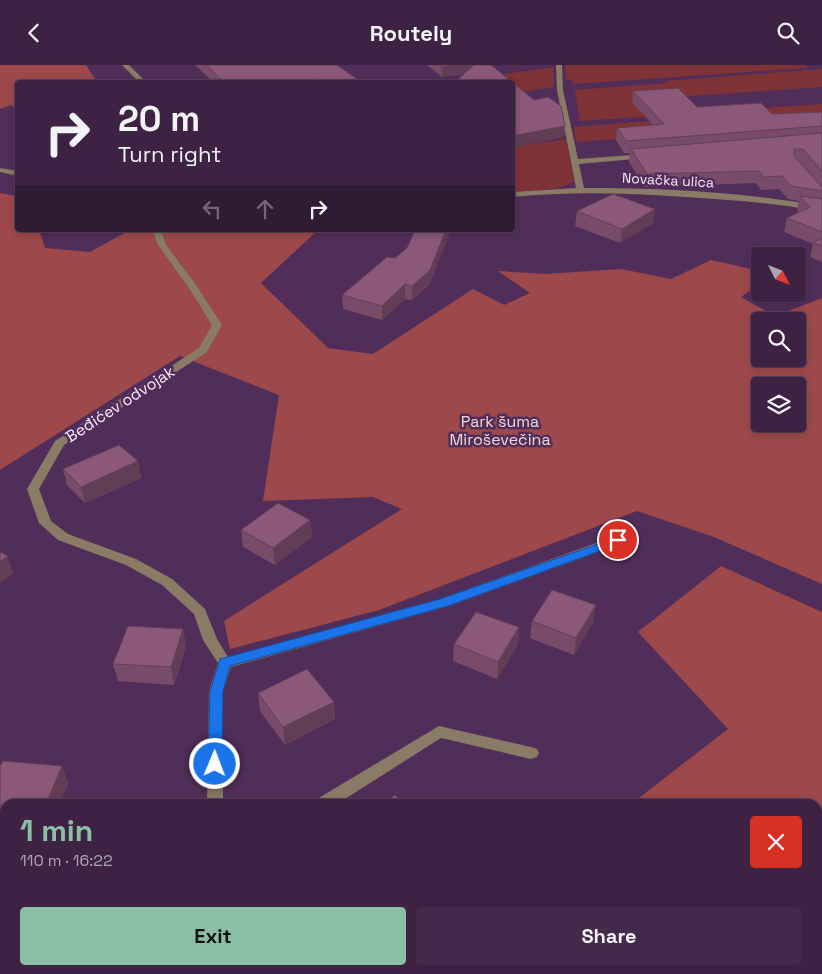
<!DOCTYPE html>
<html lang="en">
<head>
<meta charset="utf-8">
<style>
	:root { --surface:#3d2243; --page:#442a4a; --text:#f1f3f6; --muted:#ada4b2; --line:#563f5c; --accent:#8abfa5 }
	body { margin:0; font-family:"Space Grotesk",sans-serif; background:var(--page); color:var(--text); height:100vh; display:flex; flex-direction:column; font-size:19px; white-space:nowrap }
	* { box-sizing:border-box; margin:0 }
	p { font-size:16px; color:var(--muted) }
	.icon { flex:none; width:28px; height:28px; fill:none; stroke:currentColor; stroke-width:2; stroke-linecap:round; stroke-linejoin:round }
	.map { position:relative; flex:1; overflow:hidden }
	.side { position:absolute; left:0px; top:734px; width:822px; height:176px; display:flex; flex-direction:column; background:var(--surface); border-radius:15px 15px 0 0; box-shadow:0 2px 8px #0003,0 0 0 1px var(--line) }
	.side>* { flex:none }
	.guide { position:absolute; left:15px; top:15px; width:500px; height:152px; border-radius:5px; box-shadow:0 2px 8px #0003,0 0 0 1px var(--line); background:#3d2243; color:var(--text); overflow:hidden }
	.needle { width:32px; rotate:132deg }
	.controls { position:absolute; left:751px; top:182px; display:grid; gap:10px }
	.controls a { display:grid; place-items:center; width:55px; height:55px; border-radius:5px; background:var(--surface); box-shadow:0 2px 8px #0003,0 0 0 1px var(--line); font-size:25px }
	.pin { position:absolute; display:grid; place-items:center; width:42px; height:42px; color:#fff; margin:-21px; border:2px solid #fff; border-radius:50%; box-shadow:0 1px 5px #0007 }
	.me { position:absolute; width:55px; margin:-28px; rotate:1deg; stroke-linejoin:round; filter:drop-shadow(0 0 4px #0008) }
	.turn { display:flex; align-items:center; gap:18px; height:105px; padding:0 20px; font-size:22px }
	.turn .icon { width:65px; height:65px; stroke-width:2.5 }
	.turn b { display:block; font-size:35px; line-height:42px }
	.lanes { display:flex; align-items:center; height:48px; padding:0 20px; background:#0003; justify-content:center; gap:25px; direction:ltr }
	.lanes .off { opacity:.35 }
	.round { display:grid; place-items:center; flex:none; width:52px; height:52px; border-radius:5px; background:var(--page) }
	.overview { display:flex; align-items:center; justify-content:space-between; height:85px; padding:0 20px }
	h1 { font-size:30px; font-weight:800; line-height:38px; color:var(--accent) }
	.cta { display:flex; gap:10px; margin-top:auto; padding:10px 20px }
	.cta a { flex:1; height:58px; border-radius:5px; background:var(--accent); color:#111; font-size:20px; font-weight:800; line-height:58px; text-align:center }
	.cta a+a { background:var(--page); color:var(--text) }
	header { display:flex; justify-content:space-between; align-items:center; height:65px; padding:0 20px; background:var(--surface); font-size:22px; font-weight:800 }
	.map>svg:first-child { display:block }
</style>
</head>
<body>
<header><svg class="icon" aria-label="back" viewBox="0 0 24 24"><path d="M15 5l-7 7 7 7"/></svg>Routely<svg class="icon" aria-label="search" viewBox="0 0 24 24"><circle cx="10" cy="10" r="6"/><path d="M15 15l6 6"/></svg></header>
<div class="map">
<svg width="822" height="909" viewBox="0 0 822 909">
	<rect width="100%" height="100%" fill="#512e59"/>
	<g fill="#7f3336">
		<polygon points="565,0 807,0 807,3 573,19 572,15 566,15"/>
		<polygon points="553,2 554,22 513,28 512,18 445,18"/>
		<polygon points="822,4 822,22 676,32 695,48 822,39 822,54 717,67 576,77 574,62 674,54 672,50 580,56 575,25 667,18 665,16"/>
		<polygon points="566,74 574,117 559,123 513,127 513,82"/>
	</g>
	<g fill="#9d494b" fill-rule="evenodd">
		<polygon points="0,0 86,0 97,17 18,18 17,44 11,40 0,44"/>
		<path d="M0 128 17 131 18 165H39L45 183 90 187 130 165H318L261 218 328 283 373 289 473 224 504 240 530 228 498 206 545 209 621 204 671 214 711 195 760 206V219L741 232 775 251 822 233V519L714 472 637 446 379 545 230 584 224 556 402 444 373 432 263 436 279 330 180 291 0 405ZM760 256H798V294H760ZM760 321H798V359H760Z"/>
		<polygon points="721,501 822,547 822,909 711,909 710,905 818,905 818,739 631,739 728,664 638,567"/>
	</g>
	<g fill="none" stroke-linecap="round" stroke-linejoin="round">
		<g fill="#897b65" fill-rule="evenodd">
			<polygon points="122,0 129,0 147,18 140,18"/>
			<path d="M556 0H562L563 25 578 94 646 89 650 91 646 93 579 99 584 123C663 123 744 127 822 141V147C777 138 731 135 685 132 627 128 570 126 512 132V127L576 123 557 25Z"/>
			<polygon points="0,103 18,106 18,111 0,107"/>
			<polygon points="153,165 161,165 166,180 196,220 222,260 207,287 64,380 39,424 51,456 68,469 136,494 172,514 205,544 217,574 228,592 440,534 613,472 623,472 624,475 623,478 449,541 231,602 223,626 223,739 207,739 209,626 218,598 203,575 194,549 162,520 126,500 58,475 39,458 27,424 55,376 199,283 212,260 189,223 158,180"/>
			<polygon points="439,661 531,682 537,684 539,688 537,692 531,694 441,673 337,739 315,739 317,734"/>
			<polygon points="299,905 318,905 320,909 301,909"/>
		</g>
	</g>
	<g fill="#784c69">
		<polygon points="195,0 337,0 357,14 357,18 214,18"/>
		<polygon points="427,0 491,0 534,35 548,32 561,41 565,61 564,72 512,82 512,18 457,18 457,15 464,9 442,12"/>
		<polygon points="633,26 697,42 772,49 822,47 822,197 810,192 813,179 784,167 787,153 799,147 797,145 799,136 788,134 779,124 761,125 756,118 645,122 629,97 630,88 624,88 616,75 617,63 653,60 632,37"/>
		<polygon points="655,144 653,158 620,178 575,161 577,146"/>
		<polygon points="407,183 430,219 412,235 405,234 382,255 343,244 342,230 395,193"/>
		<polygon points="138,396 141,413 85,438 67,420 63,404"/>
		<polygon points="310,455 312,472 275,500 243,482 241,465"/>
		<polygon points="532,556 593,557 574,590 530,573"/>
		<polygon points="519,562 518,579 497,614 453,596 454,579"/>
		<polygon points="183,564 186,582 174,620 118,616 113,599"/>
		<polygon points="258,628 334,637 335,654 285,680 260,646"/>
		<polygon points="0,701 62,701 68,719 59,739 5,739 5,859 0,870"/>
	</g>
	<g fill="#613e55">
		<polygon points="456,0 478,0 478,7 442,12 442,2"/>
		<polygon points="316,14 316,18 296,18"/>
		<polygon points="357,14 357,18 336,18"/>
		<polygon points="565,61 564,72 512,82 512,71"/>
		<polygon points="655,144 653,158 620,178 622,164"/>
		<polygon points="446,165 451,165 430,219 412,235 412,221"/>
		<polygon points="405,219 405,234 382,255 382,241"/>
		<polygon points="138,396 141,413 85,438 81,422"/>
		<polygon points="310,455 312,472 275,500 273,483"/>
		<polygon points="8,491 13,508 0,518 0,497"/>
		<polygon points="596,540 593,557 574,590 576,573"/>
		<polygon points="519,562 518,579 497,614 498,597"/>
		<polygon points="183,564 186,582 174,620 171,602"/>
		<polygon points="334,637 335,654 285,680 283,662"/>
		<polygon points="62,701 68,719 59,739 46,739"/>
		<polygon points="5,828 5,859 0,870 0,838"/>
		<polygon points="126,905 135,905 134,909 125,909"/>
	</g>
	<g fill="#8b587a" stroke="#613e55">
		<polygon points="206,0 337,0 357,14 336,18 319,18 316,14 296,18 225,18"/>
		<polygon points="439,0 456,0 442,2"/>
		<polygon points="474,0 491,0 534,35 548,32 561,41 565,61 512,71 512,18 461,18 457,15"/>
		<polygon points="678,23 697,42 761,38 772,49 822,47 822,61 626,76 617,63 664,59 633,26"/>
		<polygon points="822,68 822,106 803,84 794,84 794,91 821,121 822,121 822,126 791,121 782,111 764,112 759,106 647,109 631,84"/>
		<polygon points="613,129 655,144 622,164 577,146"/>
		<polygon points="800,131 822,134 822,167 787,153 810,142"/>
		<polygon points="415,165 446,165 430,205 412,221 405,219 382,241 342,230 387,192 395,193 407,183"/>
		<polygon points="822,173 822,181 813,178"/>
		<polygon points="119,380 138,396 81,422 63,404"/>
		<polygon points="278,438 310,455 273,483 241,465"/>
		<polygon points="0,487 8,491 0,497"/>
		<polygon points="552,525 596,540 576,573 532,556"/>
		<polygon points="476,547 519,562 498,597 454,579"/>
		<polygon points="128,561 183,564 171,602 113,599"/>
		<polygon points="307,604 334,637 283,662 258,628"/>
		<polygon points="3,696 62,701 46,739 5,739 5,807 0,808 0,701"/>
		<polygon points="395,730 404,739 381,739"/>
		<polygon points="2,819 5,821 5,828 0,838 0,821"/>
		<polygon points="44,905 126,905 125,909 43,909"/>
		<polygon points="187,905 265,905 267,909 188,909"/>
	</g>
	<polygon fill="#1a73e8" stroke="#114b97" points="618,472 624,475 622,478 448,541 230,601 223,626 222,699 220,703 215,705 210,703 208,699 210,626 220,594 440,534"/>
	<g text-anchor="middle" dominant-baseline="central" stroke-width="5" stroke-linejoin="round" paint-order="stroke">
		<g font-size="14" fill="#fbeafe" stroke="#512e59">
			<text transform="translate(668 115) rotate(3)">Novačka ulica</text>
		</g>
		<g font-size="16" fill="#fbeafe" stroke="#512e59">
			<text transform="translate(120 339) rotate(-33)">Beđićev odvojak</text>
		</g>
		<g font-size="16" fill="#f0d7d6" stroke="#512e59">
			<text x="500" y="356">Park šuma<tspan x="500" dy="18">Miroševečina</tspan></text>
		</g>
	</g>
</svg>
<div class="controls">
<a><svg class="needle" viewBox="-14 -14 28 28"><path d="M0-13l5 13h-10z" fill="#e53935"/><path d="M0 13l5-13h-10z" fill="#ada4b2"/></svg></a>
<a><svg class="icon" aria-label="search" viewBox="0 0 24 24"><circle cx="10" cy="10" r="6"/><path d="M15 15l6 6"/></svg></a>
<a><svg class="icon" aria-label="layers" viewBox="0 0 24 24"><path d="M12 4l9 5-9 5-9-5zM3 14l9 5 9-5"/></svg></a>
</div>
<div class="pin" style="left:618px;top:475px;background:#d93025"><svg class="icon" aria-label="arrive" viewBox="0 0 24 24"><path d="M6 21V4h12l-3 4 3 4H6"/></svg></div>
<svg class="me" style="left:215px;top:699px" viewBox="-20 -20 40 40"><circle r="17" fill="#1a73e8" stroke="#fff" stroke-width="3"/><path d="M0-11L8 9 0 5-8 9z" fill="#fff"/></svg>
<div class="guide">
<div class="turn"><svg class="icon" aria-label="right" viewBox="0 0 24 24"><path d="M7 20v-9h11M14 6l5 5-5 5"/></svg><div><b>20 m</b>Turn right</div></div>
<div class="lanes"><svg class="icon off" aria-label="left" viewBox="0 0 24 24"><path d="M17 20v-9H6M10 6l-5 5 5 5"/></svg><svg class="icon off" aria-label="ahead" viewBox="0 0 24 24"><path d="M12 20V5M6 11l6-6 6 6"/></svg><svg class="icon" aria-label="right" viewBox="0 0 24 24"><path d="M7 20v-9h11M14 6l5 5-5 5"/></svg></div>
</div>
<section class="side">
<div class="overview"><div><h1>1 min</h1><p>110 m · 16:22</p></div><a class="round" style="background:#d93025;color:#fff"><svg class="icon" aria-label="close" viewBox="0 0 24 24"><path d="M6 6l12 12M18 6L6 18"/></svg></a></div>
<div class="cta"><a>Exit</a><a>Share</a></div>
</section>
</div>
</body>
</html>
